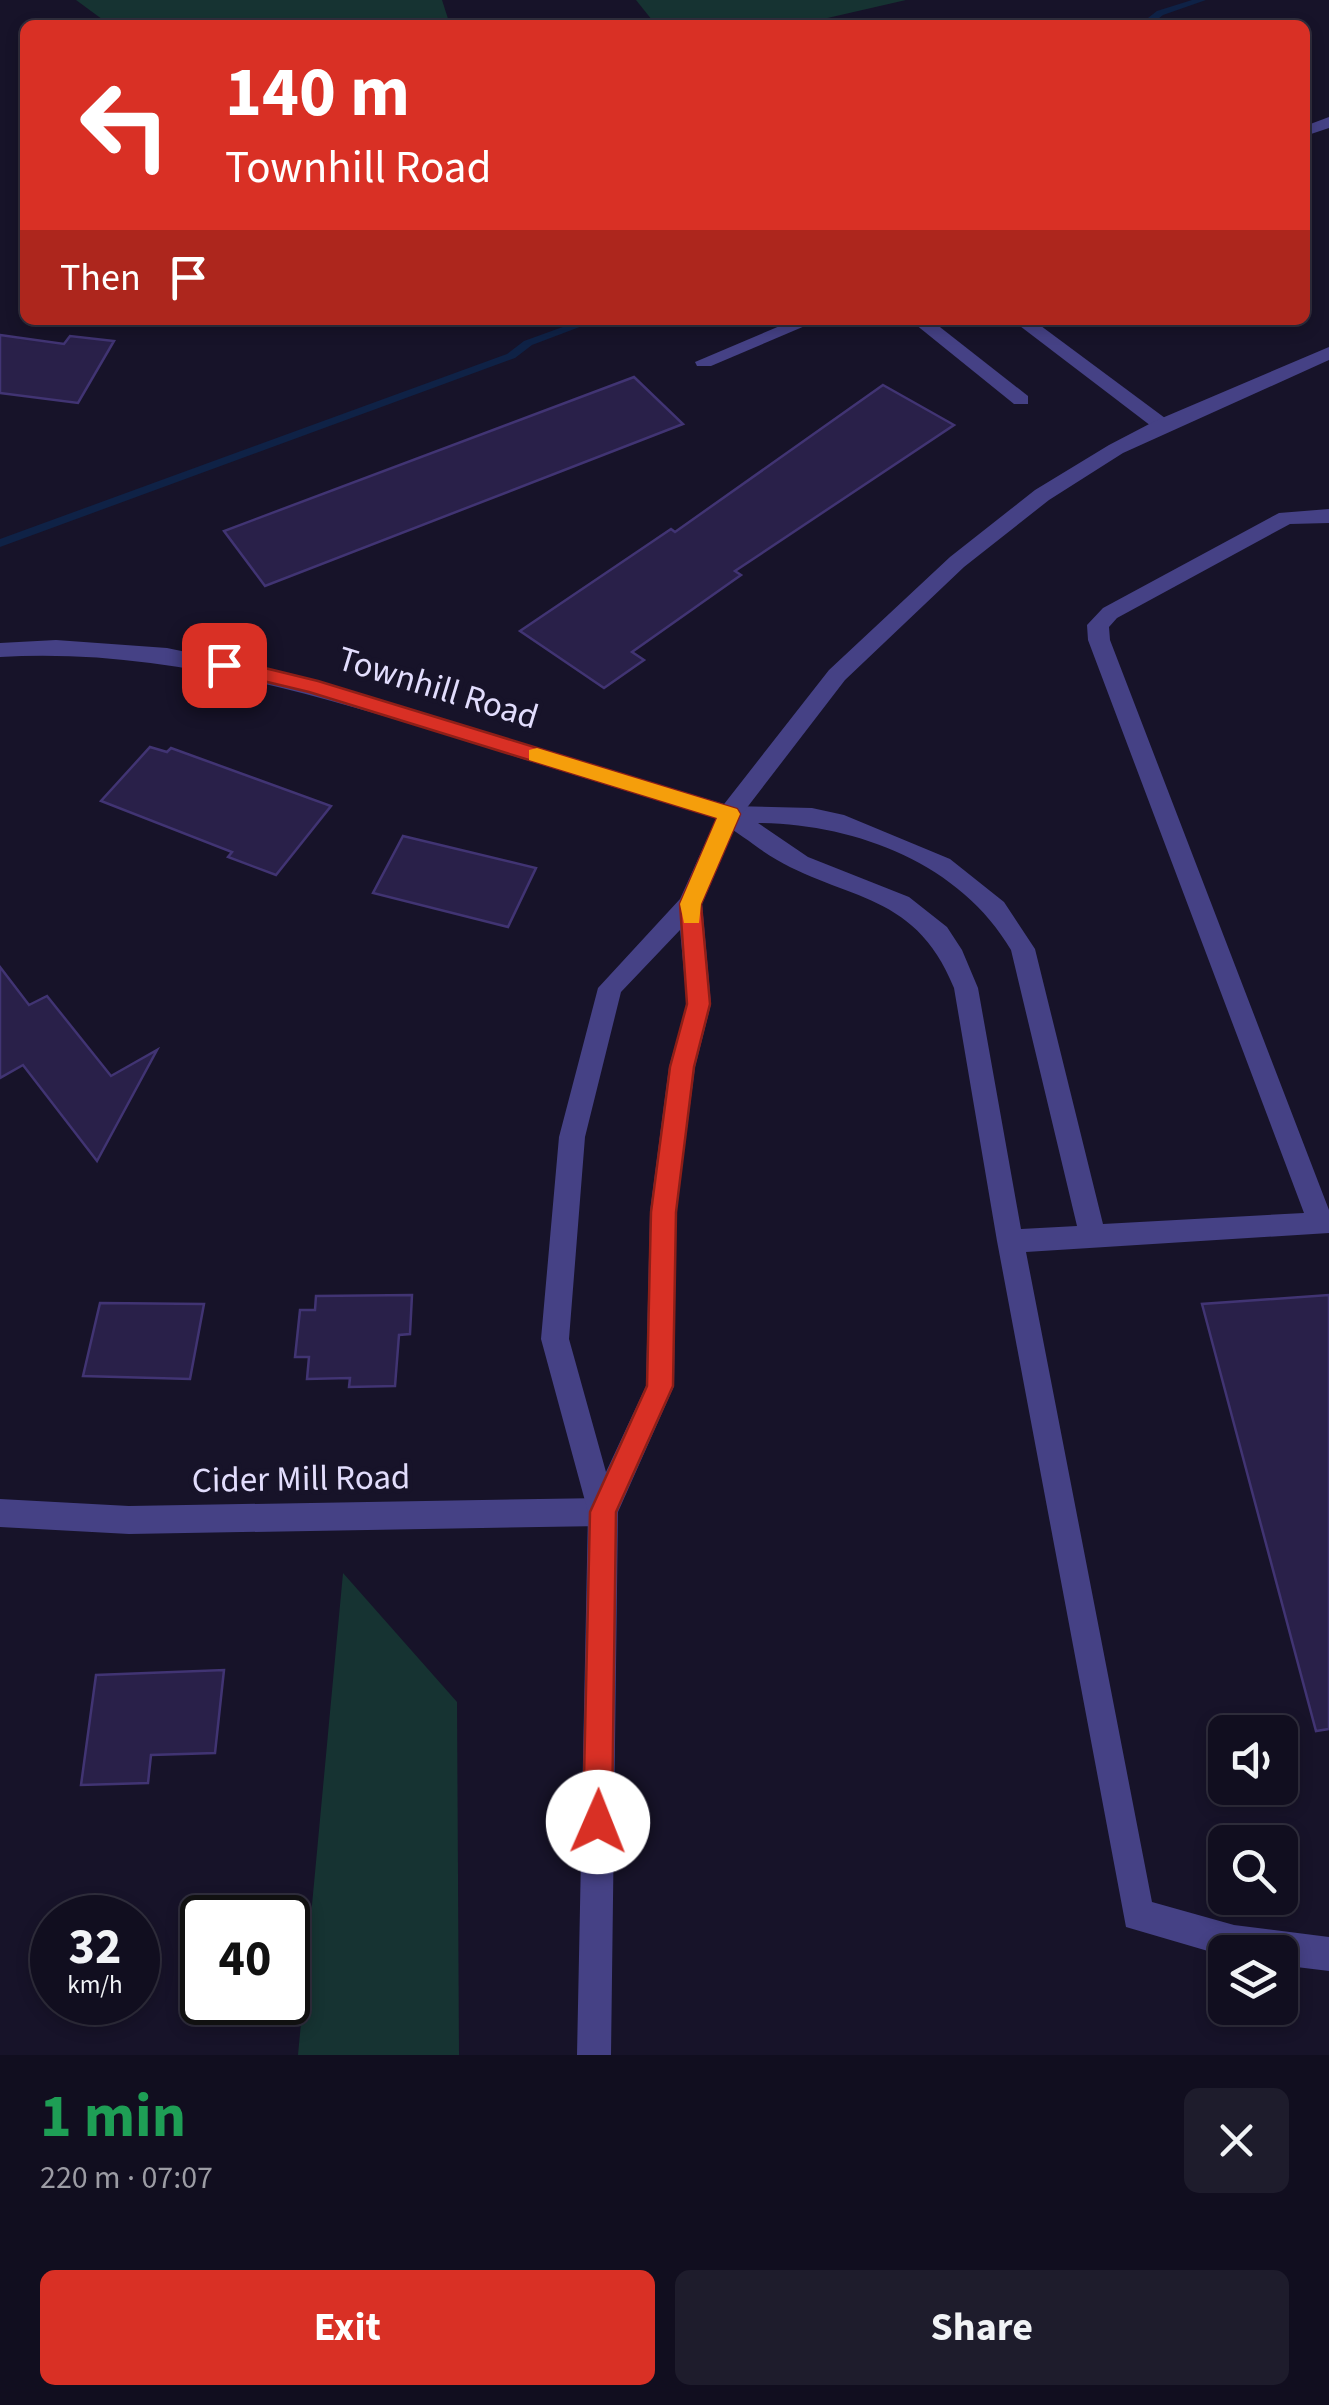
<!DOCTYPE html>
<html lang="en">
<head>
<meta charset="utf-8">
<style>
	:root { --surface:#110e1f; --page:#1e1c2c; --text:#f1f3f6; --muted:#9c9ca4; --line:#302e3d; --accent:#d93025 }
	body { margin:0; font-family:"Source Sans 3",sans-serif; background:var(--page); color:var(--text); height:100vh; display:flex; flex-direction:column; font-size:38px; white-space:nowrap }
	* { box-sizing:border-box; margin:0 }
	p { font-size:32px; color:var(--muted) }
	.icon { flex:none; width:55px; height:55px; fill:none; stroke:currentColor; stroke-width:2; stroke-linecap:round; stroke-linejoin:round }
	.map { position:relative; height:2055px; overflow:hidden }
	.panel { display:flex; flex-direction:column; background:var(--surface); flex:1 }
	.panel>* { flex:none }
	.banner { position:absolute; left:20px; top:20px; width:1290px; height:305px; border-radius:15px; box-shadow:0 5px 15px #0003,0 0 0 2px var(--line); background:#d93025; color:#fff; overflow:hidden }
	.buttons { position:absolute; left:1208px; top:1715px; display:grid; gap:20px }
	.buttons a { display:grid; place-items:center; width:90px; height:90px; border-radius:15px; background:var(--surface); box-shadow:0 5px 15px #0003,0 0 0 2px var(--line); font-size:50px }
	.speed { position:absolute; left:30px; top:1895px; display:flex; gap:20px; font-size:50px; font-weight:700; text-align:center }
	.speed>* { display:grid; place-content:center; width:130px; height:130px; border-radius:50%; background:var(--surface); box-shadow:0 5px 15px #0003,0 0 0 2px var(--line); line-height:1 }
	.speed small { font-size:25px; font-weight:400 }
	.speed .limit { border:5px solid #111; border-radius:15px; background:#fff; color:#111 }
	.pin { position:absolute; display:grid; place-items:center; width:85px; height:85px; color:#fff; margin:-42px; border-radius:20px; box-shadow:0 5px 15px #0006 }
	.me { position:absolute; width:110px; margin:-55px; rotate:1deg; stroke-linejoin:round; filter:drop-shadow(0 0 8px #0008) }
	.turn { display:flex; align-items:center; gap:35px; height:210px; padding:0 40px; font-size:45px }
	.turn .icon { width:130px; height:130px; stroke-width:2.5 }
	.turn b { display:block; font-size:70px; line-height:85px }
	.then { display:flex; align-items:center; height:95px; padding:0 40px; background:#0003; gap:20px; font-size:38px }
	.round { display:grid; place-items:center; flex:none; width:105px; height:105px; border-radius:15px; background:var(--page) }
	.headline { display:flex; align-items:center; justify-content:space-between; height:170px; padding:0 40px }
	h1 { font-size:60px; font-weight:700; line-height:75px; color:#1e9e55 }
	.cta { display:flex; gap:20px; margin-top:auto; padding:20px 40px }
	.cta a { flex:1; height:115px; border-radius:15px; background:var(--accent); color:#fff; font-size:40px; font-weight:700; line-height:115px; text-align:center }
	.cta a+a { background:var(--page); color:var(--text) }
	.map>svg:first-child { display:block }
</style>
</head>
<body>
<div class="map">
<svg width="1329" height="2055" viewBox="0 0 1329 2055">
	<rect width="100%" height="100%" fill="#171329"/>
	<g fill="#163332">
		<polygon points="76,0 442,0 450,25 110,25"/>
		<polygon points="636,0 906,0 797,25 656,25"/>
		<polygon points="343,1573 457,1702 459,2055 298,2055"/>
	</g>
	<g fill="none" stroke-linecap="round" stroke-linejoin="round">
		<g fill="#0f2246" fill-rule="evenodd">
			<polygon points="1192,0 1206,0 1163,15 1150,25 1139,25 1157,11"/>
			<polygon points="582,320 598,320 532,345 515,358 0,547 0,539 507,354 524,341"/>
		</g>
	</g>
	<g fill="#292049" stroke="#413473" stroke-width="2.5">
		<polygon points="0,335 64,344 70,336 114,341 78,403 0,393"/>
		<polygon points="634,377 683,424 265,586 224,531"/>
		<polygon points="883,385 954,425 735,571 741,575 632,652 644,660 604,688 520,631 671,529 675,532"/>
		<polygon points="150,747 167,752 171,748 331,806 276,875 228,857 232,852 101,801"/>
		<polygon points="403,836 536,868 508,927 373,893"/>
		<polygon points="0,967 29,1005 47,996 111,1076 157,1050 97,1161 23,1065 0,1078"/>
		<polygon points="412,1295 410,1334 399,1335 395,1386 349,1387 350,1378 307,1379 309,1357 295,1357 300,1310 315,1310 316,1296"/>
		<polygon points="1329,1295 1329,1729 1316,1731 1202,1304"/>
		<polygon points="100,1303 204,1304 190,1379 83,1376"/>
		<polygon points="224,1670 215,1753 151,1755 148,1783 81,1785 96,1675"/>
	</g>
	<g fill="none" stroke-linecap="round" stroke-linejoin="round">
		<g fill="#454185" fill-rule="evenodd">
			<polygon points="1329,117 1329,128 1305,136 1305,126"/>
			<polygon points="794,320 819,320 711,366 697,366 695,362"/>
			<polygon points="910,320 931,320 1028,396 1028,404 1014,404"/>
			<polygon points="1012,320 1033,320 1169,421 1169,429 1155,429"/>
			<path d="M1329 509V523L1290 524 1117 618 1109 627 1110 640 1329 1210V1233L1026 1252 1152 1902 1234 1925 1329 1937V1971L1280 1965V1952H1225V1956L1126 1927 997 1241 954 988C912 882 832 904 753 844 741 835 725 826 717 814L729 806 812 808 844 815 950 859 1004 902 1035 949 1103 1224 1304 1213 1088 640 1087 625 1103 608 1279 513ZM758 823C855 824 960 863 1011 950L1077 1226 1021 1229 978 988 962 950 947 927 909 897 808 857Z"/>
		</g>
		<g fill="#454185" fill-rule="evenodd">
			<path d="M56 640 167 648 278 671 737 808 741 814 729 822C637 794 545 766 453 737 304 691 158 648 0 657V643Z"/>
			<polygon points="603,1498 613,1502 618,1512 613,1522 603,1526 129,1534 0,1527 0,1499 129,1506"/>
		</g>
		<path fill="#454185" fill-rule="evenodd" d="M1329 347V360L1123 453 1049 500 964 567 845 680 739 818 702 904 711 1004 695 1067 676 1212 674 1386 618 1512 611 2055H577L588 1512 541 1339 559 1137 598 988 680 899 721 808 829 670 950 557 1035 490 1109 445 1155 421ZM680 930 687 1004 669 1067 650 1212 646 1386 606 1472 569 1339 585 1137 621 992Z"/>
	</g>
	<polygon fill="#d93025" stroke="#8d1f18" stroke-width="2.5" points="224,658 318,681 737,809 740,814 701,904 710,1004 694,1067 676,1212 673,1386 616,1512 612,1822 608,1833 598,1837 587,1833 583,1822 590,1512 647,1386 651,1212 670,1067 687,1004 680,904 717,818 309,692 217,670 214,665"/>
	<polygon fill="#f59e0b" points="537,748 737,809 740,814 701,904 699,923 684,923 680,904 717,818 529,760 529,750"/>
	<g text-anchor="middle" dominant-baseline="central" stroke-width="10" stroke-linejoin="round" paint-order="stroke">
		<g font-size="35" fill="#e2ddfd" stroke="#171329">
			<text transform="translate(438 688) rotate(17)">Townhill Road</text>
			<text transform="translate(301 1479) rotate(-1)">Cider Mill Road</text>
		</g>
	</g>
</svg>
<div class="buttons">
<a><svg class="icon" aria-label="sound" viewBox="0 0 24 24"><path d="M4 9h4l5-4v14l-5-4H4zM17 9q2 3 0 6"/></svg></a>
<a><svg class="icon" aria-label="search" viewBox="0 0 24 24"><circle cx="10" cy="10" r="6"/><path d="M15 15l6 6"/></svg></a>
<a><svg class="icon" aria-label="layers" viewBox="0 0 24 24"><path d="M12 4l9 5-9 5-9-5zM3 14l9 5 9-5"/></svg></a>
</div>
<div class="speed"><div>32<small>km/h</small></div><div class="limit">40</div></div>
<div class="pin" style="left:224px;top:665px;background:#d93025"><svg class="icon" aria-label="arrive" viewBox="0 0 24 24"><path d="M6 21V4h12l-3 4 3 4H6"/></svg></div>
<svg class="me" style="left:598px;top:1822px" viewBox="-20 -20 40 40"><circle r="19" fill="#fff"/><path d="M0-13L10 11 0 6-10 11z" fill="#d93025"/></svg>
<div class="banner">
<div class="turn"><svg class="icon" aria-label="left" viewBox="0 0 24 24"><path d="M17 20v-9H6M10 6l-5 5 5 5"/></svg><div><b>140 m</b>Townhill Road</div></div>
<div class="then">Then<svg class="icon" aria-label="arrive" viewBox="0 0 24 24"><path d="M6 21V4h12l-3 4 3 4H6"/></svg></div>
</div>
</div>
<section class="panel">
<div class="headline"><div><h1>1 min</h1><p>220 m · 07:07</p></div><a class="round"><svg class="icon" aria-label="close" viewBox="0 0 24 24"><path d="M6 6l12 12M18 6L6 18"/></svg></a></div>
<div class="cta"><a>Exit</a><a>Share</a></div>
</section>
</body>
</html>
